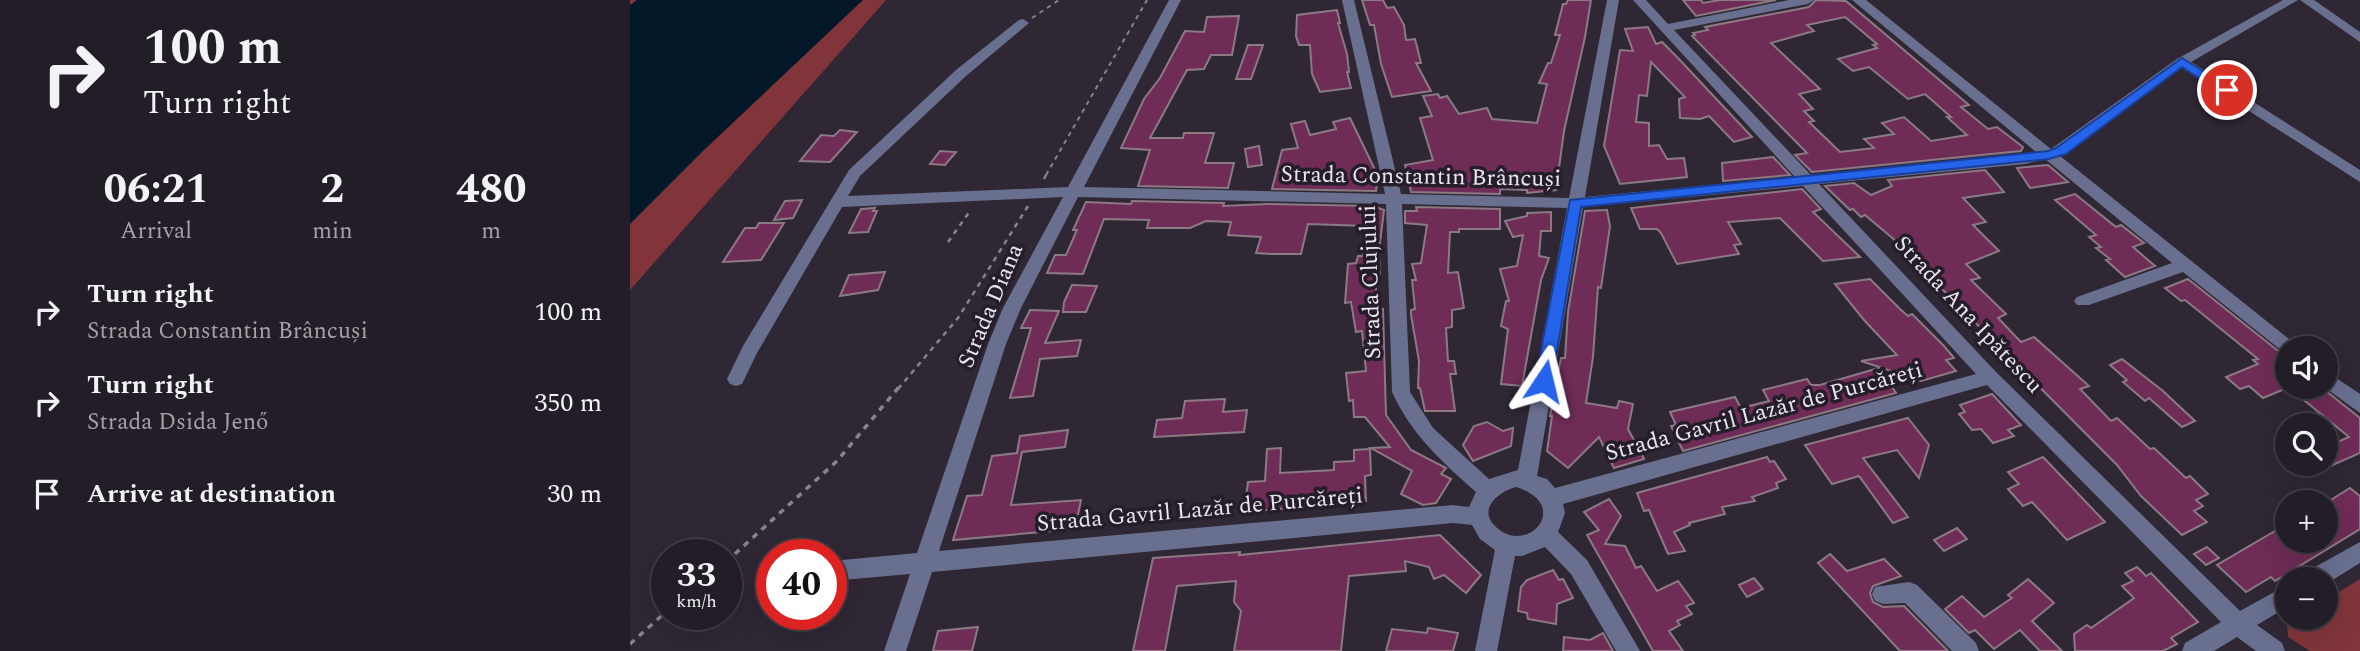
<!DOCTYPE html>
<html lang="en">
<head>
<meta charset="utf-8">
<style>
	:root { --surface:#231d27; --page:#2f2a33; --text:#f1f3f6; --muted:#a3a2a7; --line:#403b44 }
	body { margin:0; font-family:Spectral,serif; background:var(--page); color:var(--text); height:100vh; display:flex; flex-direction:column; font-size:26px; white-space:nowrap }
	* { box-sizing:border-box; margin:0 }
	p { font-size:23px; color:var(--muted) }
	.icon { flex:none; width:38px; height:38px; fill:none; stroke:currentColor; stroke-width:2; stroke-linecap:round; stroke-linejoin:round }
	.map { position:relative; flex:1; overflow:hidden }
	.side { display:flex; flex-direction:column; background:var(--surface); width:630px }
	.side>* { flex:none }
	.hud { background:#231d27; color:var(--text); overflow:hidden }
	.fabs { position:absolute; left:1645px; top:336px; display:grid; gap:14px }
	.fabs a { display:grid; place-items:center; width:63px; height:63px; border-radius:50%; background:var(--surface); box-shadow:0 7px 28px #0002,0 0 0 2px var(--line); font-size:35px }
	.speed { position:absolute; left:21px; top:539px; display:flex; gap:14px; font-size:35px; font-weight:700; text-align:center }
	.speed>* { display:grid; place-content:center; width:91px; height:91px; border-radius:50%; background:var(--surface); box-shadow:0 7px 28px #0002,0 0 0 2px var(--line); line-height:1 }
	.speed small { font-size:18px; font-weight:400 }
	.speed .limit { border:10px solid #d22; background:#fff; color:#111 }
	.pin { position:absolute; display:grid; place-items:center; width:60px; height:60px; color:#fff; margin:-30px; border:4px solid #fff; border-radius:50%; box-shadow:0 2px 7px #0007 }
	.me { position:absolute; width:77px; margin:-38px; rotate:10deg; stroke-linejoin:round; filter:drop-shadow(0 0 5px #0008) }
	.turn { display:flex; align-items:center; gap:24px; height:147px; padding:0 28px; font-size:32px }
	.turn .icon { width:91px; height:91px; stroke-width:2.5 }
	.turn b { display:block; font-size:49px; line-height:60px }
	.eta { display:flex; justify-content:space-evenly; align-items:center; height:119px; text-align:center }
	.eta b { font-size:42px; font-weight:700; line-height:49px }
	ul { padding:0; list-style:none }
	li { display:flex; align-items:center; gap:21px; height:91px; padding:0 28px }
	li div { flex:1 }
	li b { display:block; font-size:26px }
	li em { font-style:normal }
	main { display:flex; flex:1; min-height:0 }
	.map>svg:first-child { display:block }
</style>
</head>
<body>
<main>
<section class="side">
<div class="hud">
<div class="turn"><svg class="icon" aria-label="right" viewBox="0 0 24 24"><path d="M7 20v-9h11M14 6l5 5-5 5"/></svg><div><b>100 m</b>Turn right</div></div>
</div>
<div class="eta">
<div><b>06:21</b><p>Arrival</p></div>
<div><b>2</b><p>min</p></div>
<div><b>480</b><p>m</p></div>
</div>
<ul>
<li><svg class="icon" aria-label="right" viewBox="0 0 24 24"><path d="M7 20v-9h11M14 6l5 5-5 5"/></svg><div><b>Turn right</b><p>Strada Constantin Brâncuși</p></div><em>100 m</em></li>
<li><svg class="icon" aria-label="right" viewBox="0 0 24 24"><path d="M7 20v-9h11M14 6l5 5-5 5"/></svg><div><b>Turn right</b><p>Strada Dsida Jenő</p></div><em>350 m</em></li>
<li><svg class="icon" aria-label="arrive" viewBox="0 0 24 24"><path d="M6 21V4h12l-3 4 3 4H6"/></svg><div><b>Arrive at destination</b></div><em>30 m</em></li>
</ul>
</section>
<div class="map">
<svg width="1730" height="651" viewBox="0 0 1730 651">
	<rect width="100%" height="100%" fill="#2f2734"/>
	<g fill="#81353a">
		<polygon points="0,0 256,0 0,290"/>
		<polygon points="1730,579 1730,651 1680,651 1658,637 1657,624 1667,618 1696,618 1696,600"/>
	</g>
	<polygon fill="#021828" points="7,0 233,0 74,150 0,224 0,5"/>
	<g fill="#6f2c57" stroke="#8b7a83" stroke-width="2" fill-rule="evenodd">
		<polygon points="732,0 753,0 757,8 764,7 774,25 776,40 785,39 791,63 786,63 801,91 762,97 751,64 744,25 740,25"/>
		<polygon points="938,0 961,0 955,37 934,131 926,190 897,193 897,190 870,189 870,194 781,192 775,165 803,160 790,118 802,116 793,96 808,94 810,98 817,96 829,114 857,108 862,119 907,123 917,84 909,83 918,63 921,63 930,35 925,35 933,4 936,4"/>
		<polygon points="1053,0 1071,0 1073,3 1090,0 1146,0 1066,16"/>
		<path d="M1186 0 1216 1 1339 105 1331 107 1358 129 1367 127 1393 147 1391 151 1182 172 1165 155 1177 153 1062 36 1065 35 1063 33 1078 30 1075 27 1179 7ZM1215 17 1247 44 1243 45 1247 48 1208 59 1223 71 1239 67 1278 99 1295 94 1321 117H1317L1337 135 1301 141 1274 117 1252 123 1264 134 1234 139 1244 148 1210 152 1179 122 1184 121 1174 111 1183 109 1169 94 1190 89 1141 43 1184 31 1177 25Z"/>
		<polygon points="707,10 710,23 708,23 717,54 719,72 717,72 721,88 690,92 682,74 680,45 669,45 666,36 667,15"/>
		<polygon points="609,16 602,55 581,55 574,69 557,70 520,138 553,138 554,133 584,133 575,163 604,163 598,188 508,186 520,150 491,148 514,99 530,78 555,31 574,32 577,17"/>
		<polygon points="1018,27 1026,44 1032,42 1047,57 1122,137 1104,142 1079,116 1070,119 1050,118 1049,99 1055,97 1021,62 1017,96 1009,95 1006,122 1019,123 1019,146 1029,145 1037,159 1054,158 1057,177 990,184 974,146 990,50 1003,51 995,29"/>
		<polygon points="618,45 633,45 621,79 606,79"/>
		<polygon points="720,118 748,176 746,191 642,189 652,150 668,148 661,124 675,121 680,135 706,129 703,122"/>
		<polygon points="210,130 227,132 200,162 170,161 191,135 204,136"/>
		<polygon points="629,146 632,165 618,167 615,149"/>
		<polygon points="310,151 326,152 315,165 300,164"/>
		<polygon points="1143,157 1160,175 1093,181 1092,163"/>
		<polygon points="1418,165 1438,182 1400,188 1387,168"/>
		<polygon points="1355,170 1374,192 1333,198 1356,222 1343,225 1369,251 1336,264 1350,278 1341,280 1376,314 1368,318 1391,342 1404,337 1459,386 1450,389 1481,421 1487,418 1520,449 1524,448 1556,478 1560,476 1578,494 1566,500 1573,506 1564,511 1577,522 1552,535 1511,496 1487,465 1304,281 1304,273 1292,268 1273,247 1235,215 1231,217 1223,209 1220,210 1195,186 1224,183 1241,195 1262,186 1258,180"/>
		<polygon points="1172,189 1191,209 1183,212 1230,257 1193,261 1150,218 1098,222 1111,244 1104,245 1109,254 1047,264 1031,233 1027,229 1010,229 1001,208"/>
		<polygon points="1445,194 1486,227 1491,225 1514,243 1503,247 1525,266 1495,277 1476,260 1480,259 1466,248 1471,247 1459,237 1466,235 1425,200"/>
		<polygon points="172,200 163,218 144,220 155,201"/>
		<polygon points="502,201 594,203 593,206 638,204 743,206 754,210 749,251 750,276 746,276 746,310 753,309 756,415 781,450 816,468 811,474 821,479 806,503 793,505 771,494 782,471 741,448 760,447 735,417 724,417 723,400 719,401 716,373 736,371 732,331 726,332 721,302 715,303 718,264 726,263 728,256 733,256 737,226 678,224 671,254 640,254 626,253 631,237 598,235 601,222 576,221 560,228 517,228 519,220 474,219 453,274 417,273 425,255 436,255 447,230 443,230 456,202 501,204"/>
		<polygon points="786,207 870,209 870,229 829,229 829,232 820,232 818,273 828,272 834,308 822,310 822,327 816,328 818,361 824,361 826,374 820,374 825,411 795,411 790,388 788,388 789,361 781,315 781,310 785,309 782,280 786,280 782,264 791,263 797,225 775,223 775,211 787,211"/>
		<polygon points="245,208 243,211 247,211 238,232 219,233 231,209"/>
		<polygon points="977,210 980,226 971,288 968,287 963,357 956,403 987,408 989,401 1003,404 998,429 1014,459 984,468 969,437 938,468 917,451 922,416 920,416 931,358 935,358 938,312 955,211"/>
		<polygon points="921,212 921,231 911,231 909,256 919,258 911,280 892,386 871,384 878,329 871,326 876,301 879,301 870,269 887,266 893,235 883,237 875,221 897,216 897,213"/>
		<polygon points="129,223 154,223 131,260 93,262 115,228 126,228"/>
		<polygon points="255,272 248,290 210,296 219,275"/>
		<polygon points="1240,279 1270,309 1278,316 1282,314 1314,346 1324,358 1316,360 1326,371 1291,381 1231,361 1267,355 1234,320 1205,284"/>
		<polygon points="1558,279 1657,358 1657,388 1633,398 1619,386 1610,389 1596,377 1628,364 1623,360 1628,359 1555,300 1551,301 1535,288"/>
		<polygon points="442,285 467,286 456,312 433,312 434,302"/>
		<polygon points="400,310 429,311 415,343 451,340 447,356 410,359 403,396 380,398 401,328 391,328"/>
		<polygon points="1492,359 1533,391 1565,421 1552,427 1519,398 1515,401 1493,382 1497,380 1480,365"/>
		<polygon points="1249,368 1266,393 1053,451 1041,426 1046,425 1040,412 1105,397 1111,408 1139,401 1133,390 1177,379 1181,385 1190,385"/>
		<polygon points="1658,387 1691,387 1730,418 1730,453 1696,468 1696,447 1719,437"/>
		<polygon points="1362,394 1391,425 1378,430 1384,436 1363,443 1351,429 1342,430 1329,414 1335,412 1330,405"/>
		<polygon points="595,399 593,412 617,410 614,432 524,437 527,420 552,418 555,401"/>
		<polygon points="1278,418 1299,445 1289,478 1267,450 1233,458 1278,517 1263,523 1229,476 1202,484 1175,445"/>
		<polygon points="857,422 873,431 883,428 881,446 843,461 833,445 844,426"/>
		<polygon points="438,430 435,447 392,452 381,505 451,500 445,529 323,540 337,496 352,495 362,456 387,453 390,436"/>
		<polygon points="651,448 650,473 704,470 704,462 724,461 724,450 740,449 741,475 735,476 736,501 614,512 618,482 635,481 637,449"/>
		<polygon points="1137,457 1140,462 1144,461 1156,479 1146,483 1148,488 1122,497 1125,501 1092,507 1095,514 1059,523 1060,525 1044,532 1055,551 1038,554 1019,510 1014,511 1007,493"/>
		<polygon points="1413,457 1475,522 1437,540 1402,502 1393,506 1378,489 1389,484 1378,472"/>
		<polygon points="1720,488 1730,496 1730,529 1645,581 1641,577 1616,592 1587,565 1657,524 1657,541 1696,541 1696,503"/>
		<polygon points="979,499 991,516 975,544 995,546 1006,568 1011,566 1027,591 1048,581 1064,603 1056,606 1062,614 1047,621 1050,625 1039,631 1053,651 1023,651 957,535 969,530 954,512"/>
		<polygon points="1327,528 1337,539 1314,551 1304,540"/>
		<polygon points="810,535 851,575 836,593 814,575 804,579 799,567 775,561 776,571 719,576 711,651 604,651 611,611 604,602 606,581 547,586 535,651 503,651 523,558 610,552 609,555"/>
		<polygon points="1577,547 1589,558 1576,565 1564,554"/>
		<polygon points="1200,554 1217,571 1254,559 1271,576 1243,586 1240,593 1243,602 1253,607 1274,606 1318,651 1270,651 1188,563"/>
		<polygon points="1507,567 1516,576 1521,573 1568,622 1541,638 1547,644 1533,651 1445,651 1444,634 1457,625 1461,628 1504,598 1492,586 1503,581 1495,573"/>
		<polygon points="923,570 929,580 933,579 943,598 927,604 926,624 898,619 897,613 888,611 891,587 897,580"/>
		<polygon points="1124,578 1133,589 1117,597 1109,585"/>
		<polygon points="1398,579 1424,603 1402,621 1432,651 1410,651 1390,630 1364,649 1345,630 1339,633 1315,609 1332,596 1354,617 1382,598 1378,595"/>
		<polygon points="348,627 342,651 303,651 308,631"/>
		<polygon points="798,628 828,633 823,651 756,651 762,629 797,633"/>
		<polygon points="973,633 983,651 933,651 934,637 960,640"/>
	</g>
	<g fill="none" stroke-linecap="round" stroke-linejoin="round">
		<g stroke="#88828d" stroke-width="2" stroke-dasharray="4.5 4.5" stroke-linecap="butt">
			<polyline points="402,18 429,0"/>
			<polyline points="416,175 517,0"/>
		</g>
		<g stroke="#88828d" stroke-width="2.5" stroke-dasharray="5 5" stroke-linecap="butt">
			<polyline points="414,179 417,173"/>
			<polyline points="318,242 340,211"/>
			<polyline points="268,389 328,318 398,206"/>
		</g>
		<g stroke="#88828d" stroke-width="3.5" stroke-dasharray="6 6" stroke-linecap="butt">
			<polyline points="96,562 207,461 269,387"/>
			<polyline points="0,644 37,611"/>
		</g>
		<g fill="#69708f" fill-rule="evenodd">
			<path d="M539 0H551L454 187 755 194 712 0H724L771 194 939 198 977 0H989L955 197 1165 177 1003 0H1016L1038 24 1159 0H1184L1178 4 1044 30 1181 175 1406 152 1222 0H1236L1421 149 1547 59 1653 0H1668L1561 62 1730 170V182L1552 68 1436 154 1430 156 1664 343 1667 348H1657V355L1553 272 1459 305H1447L1444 301 1447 297 1542 263 1415 159 1395 164 1189 184 1366 372 1610 611 1657 585V607L1627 625 1652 643 1655 651H1626L1607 637 1584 651H1552L1555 643 1591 622 1357 385 933 504 935 513 928 532 957 560 1010 651H986L941 574 915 547 892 556H885L867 651H845L865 550 850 539 842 525 823 523 302 572 276 651H254L280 574 201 581V561L287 553 358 344 373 308 433 197 212 207 127 353 112 384 106 386 100 384 97 379 113 346 219 170 326 70 389 20 393 19 399 23 336 76 230 176 218 196 438 187ZM1173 186 1346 374 925 488 917 479 907 476 953 207ZM448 197 756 204 762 392C781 434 812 462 846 492L839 507 823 505 309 551 376 344 391 308ZM772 204 937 208 888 470 859 479 803 428 780 392ZM886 487C944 505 896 559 864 525 848 508 870 491 886 487Z"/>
			<polygon points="1670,0 1684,0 1730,32 1730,42"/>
			<polygon points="1696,371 1730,394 1730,413 1694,387"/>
			<polygon points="1730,542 1730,563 1696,584 1696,579 1673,579 1676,572"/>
			<polygon points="1279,582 1287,585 1346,643 1349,651 1322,651 1275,603 1253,604 1245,601 1242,594 1245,587"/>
		</g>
	</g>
	<polygon fill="#2563eb" stroke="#184099" stroke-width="2" points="1552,58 1603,90 1601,93 1592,93 1552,67 1436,154 1419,159 951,207 922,381 919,386 908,386 905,381 940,200 1418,151 1426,148"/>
	<g text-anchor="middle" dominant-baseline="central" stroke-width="7" stroke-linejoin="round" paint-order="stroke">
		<g font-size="23" fill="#e9e5ee" stroke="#251e2a">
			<text transform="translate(791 177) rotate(1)">Strada Constantin Brâncuși</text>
			<text transform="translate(741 282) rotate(-92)">Strada Clujului</text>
			<text transform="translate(361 306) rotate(-67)">Strada Diana</text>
			<text transform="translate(1338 315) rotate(47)">Strada Ana Ipătescu</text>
			<text transform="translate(1134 412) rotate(-15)">Strada Gavril Lazăr de Purcăreți</text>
			<text transform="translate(570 510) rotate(-5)">Strada Gavril Lazăr de Purcăreți</text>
		</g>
	</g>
</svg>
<div class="fabs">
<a><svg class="icon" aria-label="sound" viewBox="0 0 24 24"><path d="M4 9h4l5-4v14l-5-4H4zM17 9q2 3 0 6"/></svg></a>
<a><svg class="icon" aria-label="search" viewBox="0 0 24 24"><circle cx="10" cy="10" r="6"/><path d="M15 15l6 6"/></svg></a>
<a>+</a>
<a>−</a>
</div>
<div class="speed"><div>33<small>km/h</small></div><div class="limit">40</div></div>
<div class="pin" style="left:1597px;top:90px;background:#d93025"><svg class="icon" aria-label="arrive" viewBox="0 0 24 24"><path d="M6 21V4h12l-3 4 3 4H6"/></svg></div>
<svg class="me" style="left:914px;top:381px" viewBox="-20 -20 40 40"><path d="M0-17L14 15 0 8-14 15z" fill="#2563eb" stroke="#fff" stroke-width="4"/></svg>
</div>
</main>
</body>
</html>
